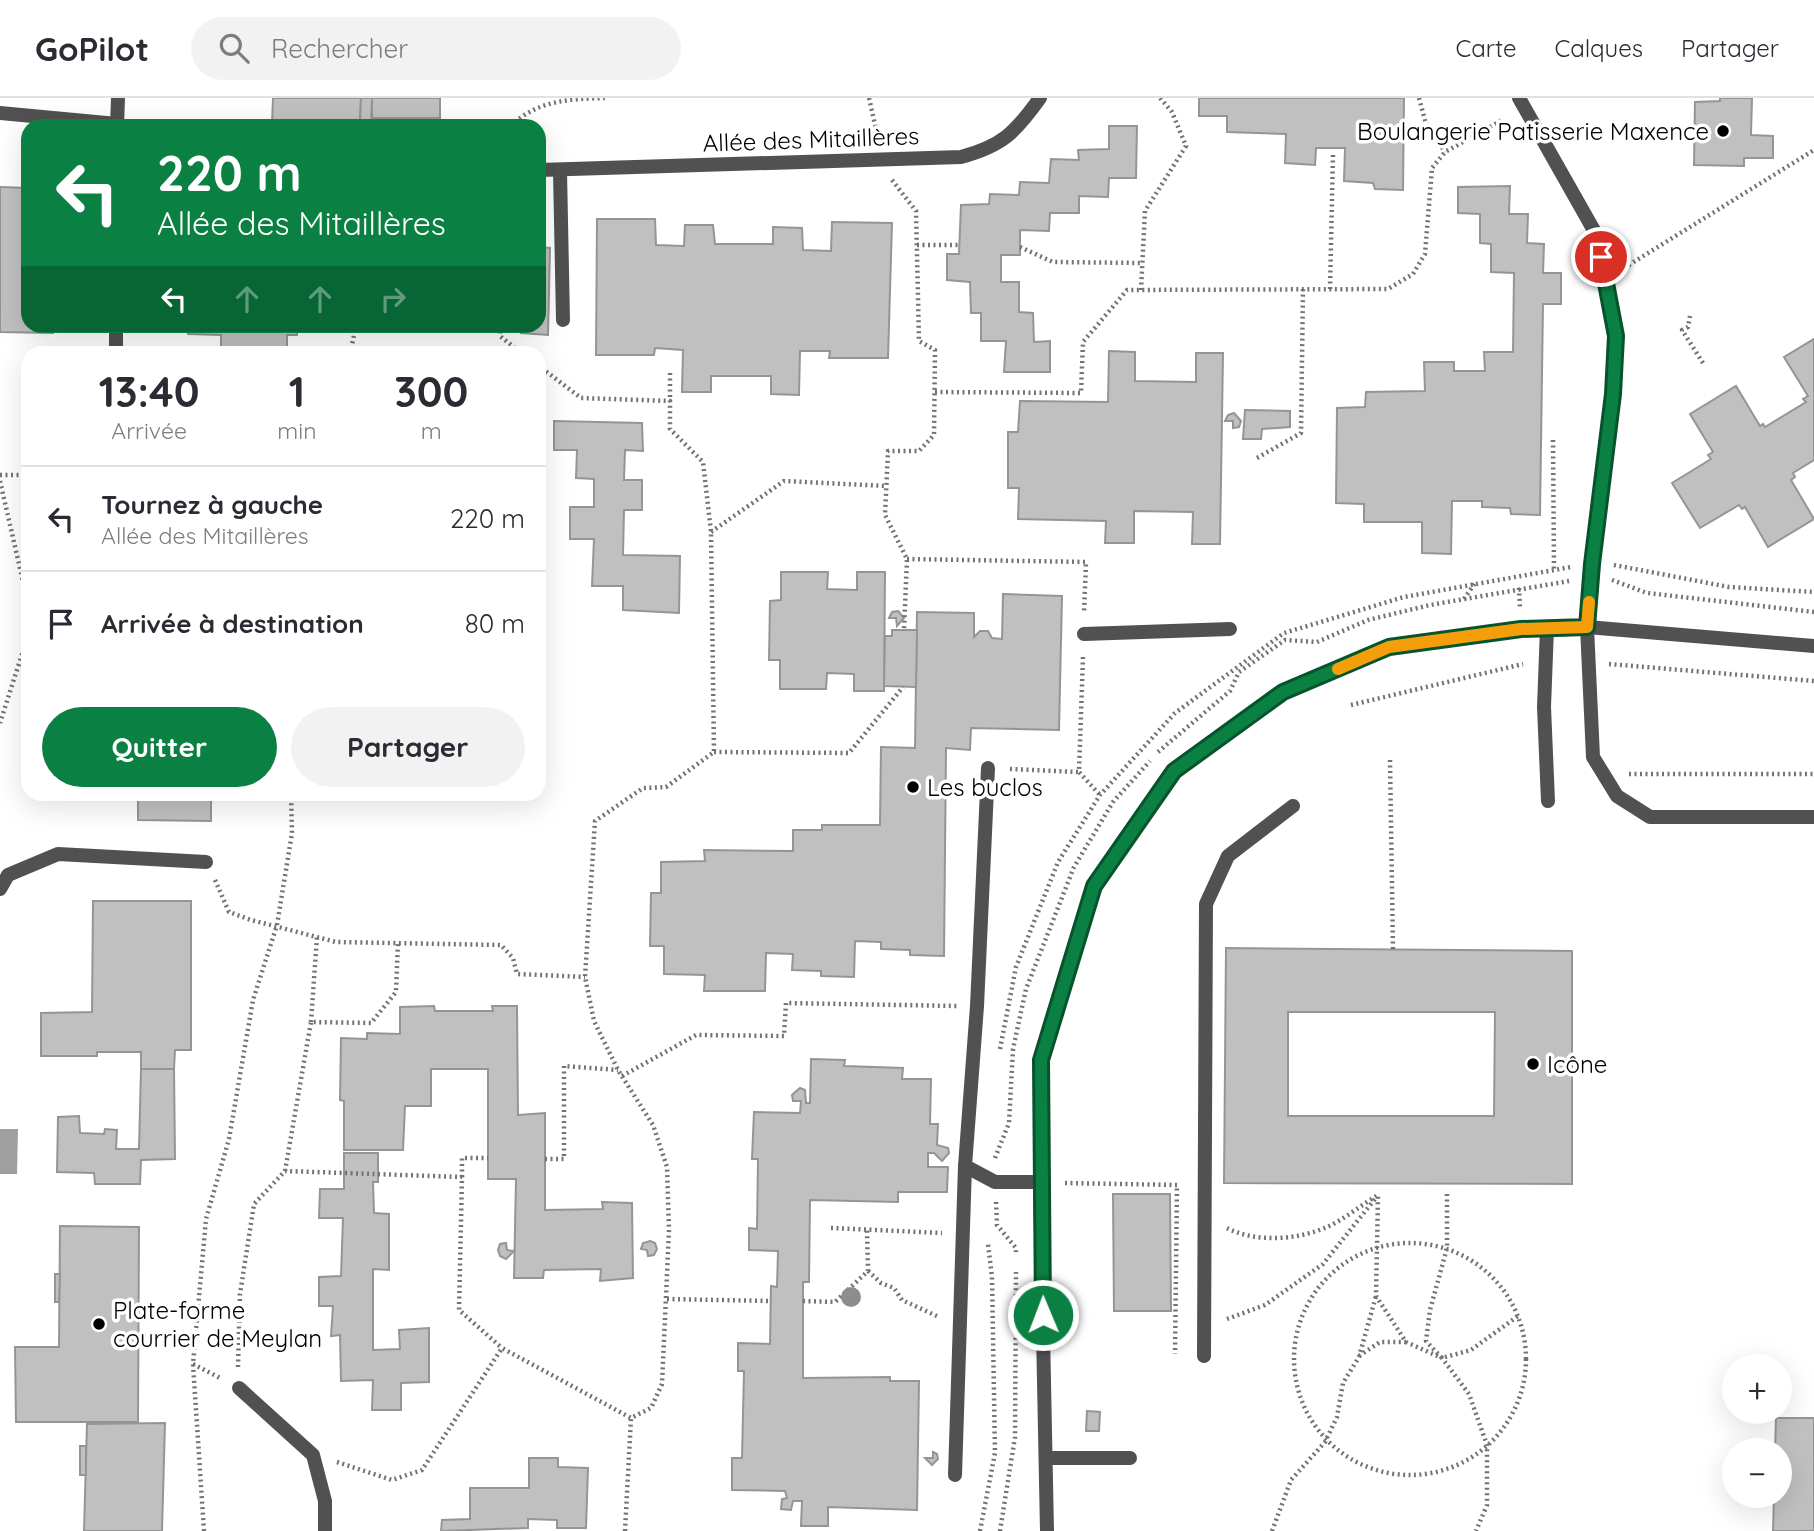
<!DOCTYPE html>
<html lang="fr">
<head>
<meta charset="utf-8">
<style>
	:root { --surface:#fff; --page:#f2f2f3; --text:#2b2b33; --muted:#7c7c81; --line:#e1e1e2; --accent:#0b8043 }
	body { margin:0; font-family:Quicksand,sans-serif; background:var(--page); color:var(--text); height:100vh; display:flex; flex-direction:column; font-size:26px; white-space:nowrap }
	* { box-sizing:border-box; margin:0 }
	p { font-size:23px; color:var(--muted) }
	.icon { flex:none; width:38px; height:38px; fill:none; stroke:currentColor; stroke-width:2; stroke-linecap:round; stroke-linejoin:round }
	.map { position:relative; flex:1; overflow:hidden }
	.sheet { position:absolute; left:21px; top:248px; width:525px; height:455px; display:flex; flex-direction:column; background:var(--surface); border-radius:21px; box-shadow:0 7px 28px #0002 }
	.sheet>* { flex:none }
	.hud { position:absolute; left:21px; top:21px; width:525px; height:214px; border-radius:21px; box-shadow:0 7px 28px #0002; background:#0b8043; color:#fff; overflow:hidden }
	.fabs { position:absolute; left:1722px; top:1256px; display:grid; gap:14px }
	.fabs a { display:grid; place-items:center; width:70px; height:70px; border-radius:50%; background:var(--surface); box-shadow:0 7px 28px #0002; font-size:35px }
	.pin { position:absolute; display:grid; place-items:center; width:60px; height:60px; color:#fff; margin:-30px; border:4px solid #fff; border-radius:50%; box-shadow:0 2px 7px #0007 }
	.me { position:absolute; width:77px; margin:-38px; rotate:359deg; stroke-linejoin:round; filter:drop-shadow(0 0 5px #0008) }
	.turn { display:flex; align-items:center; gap:24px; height:147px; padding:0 21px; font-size:32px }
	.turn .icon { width:91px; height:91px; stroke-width:2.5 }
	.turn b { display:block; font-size:49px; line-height:60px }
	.lanes { display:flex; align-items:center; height:66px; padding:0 21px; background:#0003; justify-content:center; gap:35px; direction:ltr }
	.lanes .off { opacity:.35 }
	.eta { display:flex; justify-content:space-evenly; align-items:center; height:119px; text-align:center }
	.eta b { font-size:42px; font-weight:700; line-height:49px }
	.primary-button { display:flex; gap:14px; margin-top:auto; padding:14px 21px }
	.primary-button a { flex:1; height:80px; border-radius:42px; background:var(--accent); color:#fff; font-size:28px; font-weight:700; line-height:80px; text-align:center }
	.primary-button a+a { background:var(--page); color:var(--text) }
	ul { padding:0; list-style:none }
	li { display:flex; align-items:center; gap:21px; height:105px; padding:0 21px; border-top:2px solid var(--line) }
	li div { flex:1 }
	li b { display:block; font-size:26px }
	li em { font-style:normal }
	header { display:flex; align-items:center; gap:42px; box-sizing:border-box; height:98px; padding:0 35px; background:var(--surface); border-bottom:2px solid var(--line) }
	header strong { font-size:33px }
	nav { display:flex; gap:38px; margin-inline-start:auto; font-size:24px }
	.search { width:490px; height:63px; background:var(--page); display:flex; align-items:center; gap:18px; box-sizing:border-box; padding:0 24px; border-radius:38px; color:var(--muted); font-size:26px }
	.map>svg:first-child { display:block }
</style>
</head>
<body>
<header>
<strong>GoPilot</strong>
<div class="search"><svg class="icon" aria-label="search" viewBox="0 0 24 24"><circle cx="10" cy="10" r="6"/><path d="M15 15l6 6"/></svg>Rechercher</div>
<nav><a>Carte</a><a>Calques</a><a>Partager</a></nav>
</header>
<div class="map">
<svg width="1814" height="1433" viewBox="0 0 1814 1433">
	<rect width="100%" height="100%" fill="#fff"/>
	<polygon fill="#9f9f9f" points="0,1031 18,1031 17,1076 0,1076"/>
	<g fill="#c0c0c0" stroke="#959595" stroke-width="2" fill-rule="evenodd">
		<polygon points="273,0 361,0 360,25 272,26"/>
		<polygon points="361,0 372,0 371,26 360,25"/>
		<rect x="372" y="0" width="68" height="20"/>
		<polygon points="1199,0 1404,0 1403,92 1375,91 1373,85 1344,83 1345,50 1316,50 1315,67 1285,65 1286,36 1227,34 1227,18 1199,18"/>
		<polygon points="1720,0 1752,0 1751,37 1773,38 1773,60 1744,60 1744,68 1694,67 1695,4 1720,3"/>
		<polygon points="1109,28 1137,28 1136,80 1109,80 1108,99 1079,98 1079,115 1050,115 1049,133 1020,132 1020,157 1001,157 1001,184 1019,184 1019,214 1033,215 1034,244 1050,243 1050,274 1004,274 1006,243 981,243 981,215 971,215 970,184 947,182 947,156 959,156 961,107 989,106 990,96 1019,97 1020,84 1049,85 1051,61 1079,62 1078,52 1109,51"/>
		<polygon points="1510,88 1509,116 1528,116 1527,145 1544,146 1543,175 1561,175 1561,206 1543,206 1540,417 1511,416 1510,410 1482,409 1482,403 1452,403 1451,456 1422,455 1422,424 1364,424 1364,406 1336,405 1337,310 1365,309 1366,294 1425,293 1424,264 1454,264 1454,273 1485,273 1484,254 1513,254 1514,175 1491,174 1491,146 1480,145 1480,116 1458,115 1458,89"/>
		<polygon points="0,89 28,90 28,228 53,228 53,235 0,234"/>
		<polygon points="597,121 655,121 656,147 684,148 685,127 713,127 715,146 773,146 773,129 802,130 803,152 831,153 832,124 892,125 888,260 829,260 830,253 800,253 799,297 771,296 771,278 711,278 711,294 682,294 683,252 655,250 654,257 596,257"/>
		<polygon points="539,149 550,150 548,237 521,235 521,228 539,228"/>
		<polygon points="188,228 297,228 297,237 287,237 287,256 221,256 221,237 188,236"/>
		<polygon points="1814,241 1814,362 1793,375 1795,379 1791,382 1814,421 1768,449 1745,409 1742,411 1739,407 1700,430 1672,385 1711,361 1708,357 1713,354 1690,316 1736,288 1760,328 1763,326 1765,329 1806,304 1803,301 1808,298 1784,259"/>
		<polygon points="1109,253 1135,254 1135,283 1196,284 1196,255 1223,255 1220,446 1192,446 1193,414 1134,413 1134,445 1105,445 1106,423 1018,421 1019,390 1008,390 1008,334 1018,334 1020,303 1108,304"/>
		<polygon points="1245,312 1290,313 1290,329 1262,331 1261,341 1243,341"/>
		<polygon points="1234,315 1241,323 1239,329 1233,330 1233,323 1225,323 1228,317"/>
		<polygon points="554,323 642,325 643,353 625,352 624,382 642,382 642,412 624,412 623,457 680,458 679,515 623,512 623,488 592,488 594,441 570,441 570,409 594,409 594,381 576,380 577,352 554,352"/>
		<polygon points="781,474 828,474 827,491 857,492 857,474 885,474 884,593 854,593 854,576 827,575 826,591 780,591 780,562 769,562 770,503 781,502"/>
		<polygon points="1003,496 1062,498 1059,632 971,630 970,652 946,650 944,858 910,857 910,852 881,851 881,844 855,843 854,879 821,878 821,873 792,872 793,856 766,855 765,893 704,893 705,877 664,876 664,848 650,848 651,795 661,795 661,764 705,763 704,752 793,753 793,732 822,732 822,727 880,727 881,649 915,650 917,514 974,515 974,539 980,533 988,533 992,540 1002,541"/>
		<polygon points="898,513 904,520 897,528 896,520 889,520 892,514"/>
		<polygon points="892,532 917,532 916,589 884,588 885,538 892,538"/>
		<polygon points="138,696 211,696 211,723 138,722"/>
		<polygon points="93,803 191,803 191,952 175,952 174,971 141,971 141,954 97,954 97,958 41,958 41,915 92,914"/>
		<path d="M1226 850 1572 853V1086L1224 1085ZM1288 914H1495L1494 1018H1288Z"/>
		<polygon points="434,908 435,913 493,913 492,908 517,908 518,1017 545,1015 545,1112 603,1111 602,1104 632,1105 633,1180 600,1183 601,1171 544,1172 543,1180 514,1180 516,1081 488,1081 488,971 431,971 431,1008 405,1008 403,1052 344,1052 344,1003 340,1002 341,940 367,941 367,935 400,936 400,909"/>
		<polygon points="811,961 845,962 844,968 903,970 902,981 931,981 930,1026 938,1026 937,1047 948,1050 949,1055 942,1063 934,1055 928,1055 928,1069 948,1069 947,1094 898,1094 898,1104 810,1102 809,1184 803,1184 803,1280 890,1279 890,1283 919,1283 917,1412 828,1409 828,1428 801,1428 802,1403 793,1403 791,1412 781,1411 782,1401 787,1400 785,1393 732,1392 732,1360 742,1360 744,1273 738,1273 738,1245 770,1246 771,1188 777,1189 778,1153 749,1152 749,1130 757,1131 758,1061 752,1061 754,1014 800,1015 801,1003 793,1003 792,997 800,990 805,992 806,1005 810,1005"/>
		<polygon points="141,971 174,971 175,1061 141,1062 140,1086 95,1086 94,1075 57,1074 58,1019 79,1018 80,1035 104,1036 105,1031 117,1032 116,1051 139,1051"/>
		<polygon points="344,1055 378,1055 378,1084 373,1084 374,1115 389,1116 389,1172 373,1171 373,1252 400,1251 399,1232 429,1230 429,1284 401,1285 401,1312 372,1312 373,1282 341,1283 340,1237 331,1238 333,1208 319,1208 319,1179 341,1178 343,1120 319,1120 320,1091 344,1091"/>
		<polygon points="1113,1096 1170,1096 1171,1213 1114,1213"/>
		<polygon points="60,1128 139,1129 138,1324 16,1324 15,1249 59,1249"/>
		<polygon points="650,1143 655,1145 657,1151 654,1157 648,1158 647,1152 641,1151 643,1145"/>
		<polygon points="506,1145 507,1152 514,1153 506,1161 500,1158 498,1152 500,1146"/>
		<polygon points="55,1176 60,1176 59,1204 55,1204"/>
		<polygon points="1087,1313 1100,1314 1099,1333 1086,1333"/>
		<polygon points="1776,1320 1814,1320 1814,1433 1773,1433 1774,1398 1780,1398 1780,1353 1775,1353"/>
		<polygon points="165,1325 162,1433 84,1433 87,1326"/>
		<rect x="80" y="1348" width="6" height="29"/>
		<polygon points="933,1354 937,1356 938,1361 932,1367 925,1360 933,1360"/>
		<polygon points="529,1360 558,1360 558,1369 588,1370 586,1430 557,1430 557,1422 528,1421 528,1430 441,1433 442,1422 470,1421 470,1390 529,1390"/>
	</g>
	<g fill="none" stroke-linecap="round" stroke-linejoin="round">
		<g stroke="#737373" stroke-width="4.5" stroke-dasharray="2 3.5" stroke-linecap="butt">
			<polyline points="869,0 878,40"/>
			<polyline points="1419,0 1426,26 1445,54"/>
			<path d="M511 28C537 2 570 1 605 0"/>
			<polyline points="892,82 916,113 919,243 935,252 934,337 919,353 888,353 885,417 907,461 904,532"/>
			<polyline points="917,147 960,147"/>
			<polyline points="1020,149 1053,164 1142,165"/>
			<polyline points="1624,170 1814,52"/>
			<polyline points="1330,191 1333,56"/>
			<polyline points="1141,192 1145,113 1186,48 1172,14 1160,0"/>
			<polyline points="1690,218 1688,229 1682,232 1703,265"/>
			<polyline points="500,228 500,238 522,256"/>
			<polyline points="350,256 356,228"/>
			<polyline points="670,275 670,303"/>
			<polyline points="935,294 1081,295 1083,244 1127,192 1388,191 1413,176 1425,156 1432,70 1445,54 1504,21"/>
			<polyline points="1553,342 1554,472"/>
			<polyline points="1257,360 1301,335 1303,191"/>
			<polyline points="0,377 28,377"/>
			<polyline points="0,383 27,501 24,550 0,625"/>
			<polyline points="711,434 784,383 886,388"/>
			<polyline points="907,461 1086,464 1084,515"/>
			<polyline points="1614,467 1729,489 1814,494"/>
			<polyline points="1612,482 1647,495 1814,514"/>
			<polyline points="1519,490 1520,510"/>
			<polyline points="1464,501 1475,485"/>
			<polyline points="1083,559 1079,674 1100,697"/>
			<polyline points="1609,566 1814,583"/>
			<polyline points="1351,607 1523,566"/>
			<polyline points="714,654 849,655 903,589"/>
			<polyline points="1158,654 1230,593 1239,574 1285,542 1317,544 1368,522 1430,507 1569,483"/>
			<polyline points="1390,662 1393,852"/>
			<polyline points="1010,671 1079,674"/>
			<polyline points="1629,676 1814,676"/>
			<polyline points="215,782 229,814 251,822 336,844 501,847 513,860 517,876 585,879"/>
			<polyline points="311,924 317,839"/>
			<polyline points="1000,951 1016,869 1058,764 1100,697 1175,615 1284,535 1404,499 1571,469"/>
			<polyline points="622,978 696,937 784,938 786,905 957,908"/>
			<polyline points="995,1060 1009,1025 1013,951 1026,891 1074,769 1113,704 1150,663"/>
			<polyline points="545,1061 564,1061 564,968 618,972"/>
			<polyline points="285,1073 311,924 371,925 396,894 398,843"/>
			<polyline points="462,1079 462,1060 488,1060"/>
			<polyline points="1065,1085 1177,1087 1175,1256"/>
			<polyline points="1447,1096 1447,1150 1430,1212 1426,1243 1442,1260 1471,1252 1518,1218"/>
			<polyline points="996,1104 997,1127 1016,1150 1016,1154"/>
			<polyline points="831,1130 942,1135"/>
			<path d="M1227 1130C1256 1145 1298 1142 1327 1129 1345 1121 1361 1107 1378 1097L1376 1198 1406 1244 1442 1260 1469 1296 1487 1347V1407L1476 1433"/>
			<circle cx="1410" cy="1261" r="116"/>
			<polyline points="868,1173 881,1185 894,1190 902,1202 939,1219"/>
			<polyline points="667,1201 771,1203"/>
			<polyline points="803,1203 835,1204 868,1173 867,1132"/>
			<polyline points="1227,1221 1265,1207 1323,1166 1375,1101"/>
			<polyline points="1359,1258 1380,1244 1406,1244"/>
			<polyline points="193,1266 220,1280"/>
			<polyline points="238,1269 240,1196 254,1106 285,1073 462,1079 459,1212 502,1250"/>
			<polyline points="337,1364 392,1382 422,1372 502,1250 631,1320 651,1310 662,1286 669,1132 667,1069 653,1027 618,972 594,923 585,879 595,723 643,690 666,689 714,654 711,434 703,364 670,331 670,303 581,300 539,268"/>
			<polyline points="204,1433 193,1266 206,1121 229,1041 253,902 277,827 292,735 291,696"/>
			<polyline points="625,1433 631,1320"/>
			<polyline points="980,1433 995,1355 992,1179 988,1146"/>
			<polyline points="1000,1433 1015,1339 1016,1174"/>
			<polyline points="1272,1433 1291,1382 1325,1344 1337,1319 1343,1285 1359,1259 1376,1198"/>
		</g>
		<g stroke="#515151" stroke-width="14">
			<polyline points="0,15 117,26"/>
			<polyline points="117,28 118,0"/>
			<polyline points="116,256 116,228"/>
			<polyline points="1587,529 1593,659 1617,698 1650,719 1814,719"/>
			<polyline points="1547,530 1544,609 1548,703"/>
			<polyline points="1084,536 1230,531"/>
			<polyline points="988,670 977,908 965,1068 995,1084 1040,1084"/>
			<polyline points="0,791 8,777 58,756 206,764"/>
			<polyline points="1204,1258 1206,806 1228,758 1293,708"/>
			<polyline points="1046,1360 1130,1360"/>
			<polyline points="955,1377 965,1068"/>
		</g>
		<g stroke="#515151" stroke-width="14">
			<polyline points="1519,0 1596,136 1616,238 1613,296 1592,466 1587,529"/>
			<path d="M539 72 961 59C1002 48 1015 35 1040 0"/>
			<polyline points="560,73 563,222"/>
			<polyline points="239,1290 313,1357 325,1403 325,1433"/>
		</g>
		<polyline stroke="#515151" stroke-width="14" points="1047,1433 1040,1084 1041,962 1094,788 1174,673 1283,594 1389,549 1521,531 1587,529 1814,548"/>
	</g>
	<circle fill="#8d8d8d" cx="851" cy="1199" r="10"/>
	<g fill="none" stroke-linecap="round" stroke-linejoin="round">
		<defs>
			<polyline id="route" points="1043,1217 1041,962 1094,788 1174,673 1283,594 1389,549 1521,531 1587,529 1592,466 1613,296 1616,238 1601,159"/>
		</defs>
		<use href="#route" stroke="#07532c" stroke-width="18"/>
		<use href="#route" stroke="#0b8043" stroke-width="12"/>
		<polyline stroke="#f59e0b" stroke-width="12" points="1338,571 1389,549 1521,531 1587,529 1589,504"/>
	</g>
	<g fill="#000" stroke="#fff" stroke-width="2.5">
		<circle cx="1723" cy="33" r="7"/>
		<circle cx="913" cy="689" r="7"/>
		<circle cx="1533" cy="966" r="7"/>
		<circle cx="99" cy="1226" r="7"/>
	</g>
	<g text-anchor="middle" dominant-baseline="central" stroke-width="7" stroke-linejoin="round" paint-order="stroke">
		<g font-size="24" fill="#000" stroke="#fff" text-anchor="start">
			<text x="1709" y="33" text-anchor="end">Boulangerie Patisserie Maxence</text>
			<text x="927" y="689">Les buclos</text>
			<text x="1547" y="966">Icône</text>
			<text x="113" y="1212">Plate-forme<tspan x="113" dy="28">courrier de Meylan</tspan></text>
		</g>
		<g font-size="24" fill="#000" stroke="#fff">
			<text transform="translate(811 41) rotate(-2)">Allée des Mitaillères</text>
		</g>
	</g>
</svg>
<div class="fabs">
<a>+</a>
<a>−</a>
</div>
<div class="pin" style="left:1601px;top:159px;background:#d93025"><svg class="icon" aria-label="arrive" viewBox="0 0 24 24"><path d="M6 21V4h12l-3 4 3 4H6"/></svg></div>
<svg class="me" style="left:1043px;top:1217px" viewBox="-20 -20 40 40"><circle r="17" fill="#0b8043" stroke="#fff" stroke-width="3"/><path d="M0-11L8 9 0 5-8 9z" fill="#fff"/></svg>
<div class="hud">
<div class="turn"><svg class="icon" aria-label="left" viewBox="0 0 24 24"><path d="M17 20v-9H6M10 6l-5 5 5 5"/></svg><div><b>220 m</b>Allée des Mitaillères</div></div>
<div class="lanes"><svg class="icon" aria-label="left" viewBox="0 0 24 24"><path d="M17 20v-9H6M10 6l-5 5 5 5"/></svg><svg class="icon off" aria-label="ahead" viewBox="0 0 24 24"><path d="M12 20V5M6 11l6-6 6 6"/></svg><svg class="icon off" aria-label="ahead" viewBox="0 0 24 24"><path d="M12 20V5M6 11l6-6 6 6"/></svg><svg class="icon off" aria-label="right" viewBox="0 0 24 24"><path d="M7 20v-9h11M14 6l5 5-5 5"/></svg></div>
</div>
<section class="sheet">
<div class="eta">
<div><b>13:40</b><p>Arrivée</p></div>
<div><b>1</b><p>min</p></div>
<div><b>300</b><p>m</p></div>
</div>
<ul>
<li><svg class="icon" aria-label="left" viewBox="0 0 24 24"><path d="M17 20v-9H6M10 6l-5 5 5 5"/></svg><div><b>Tournez à gauche</b><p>Allée des Mitaillères</p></div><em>220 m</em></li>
<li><svg class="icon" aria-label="arrive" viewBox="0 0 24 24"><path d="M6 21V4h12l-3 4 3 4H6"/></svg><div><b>Arrivée à destination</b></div><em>80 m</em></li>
</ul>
<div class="primary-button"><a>Quitter</a><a>Partager</a></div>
</section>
</div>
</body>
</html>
